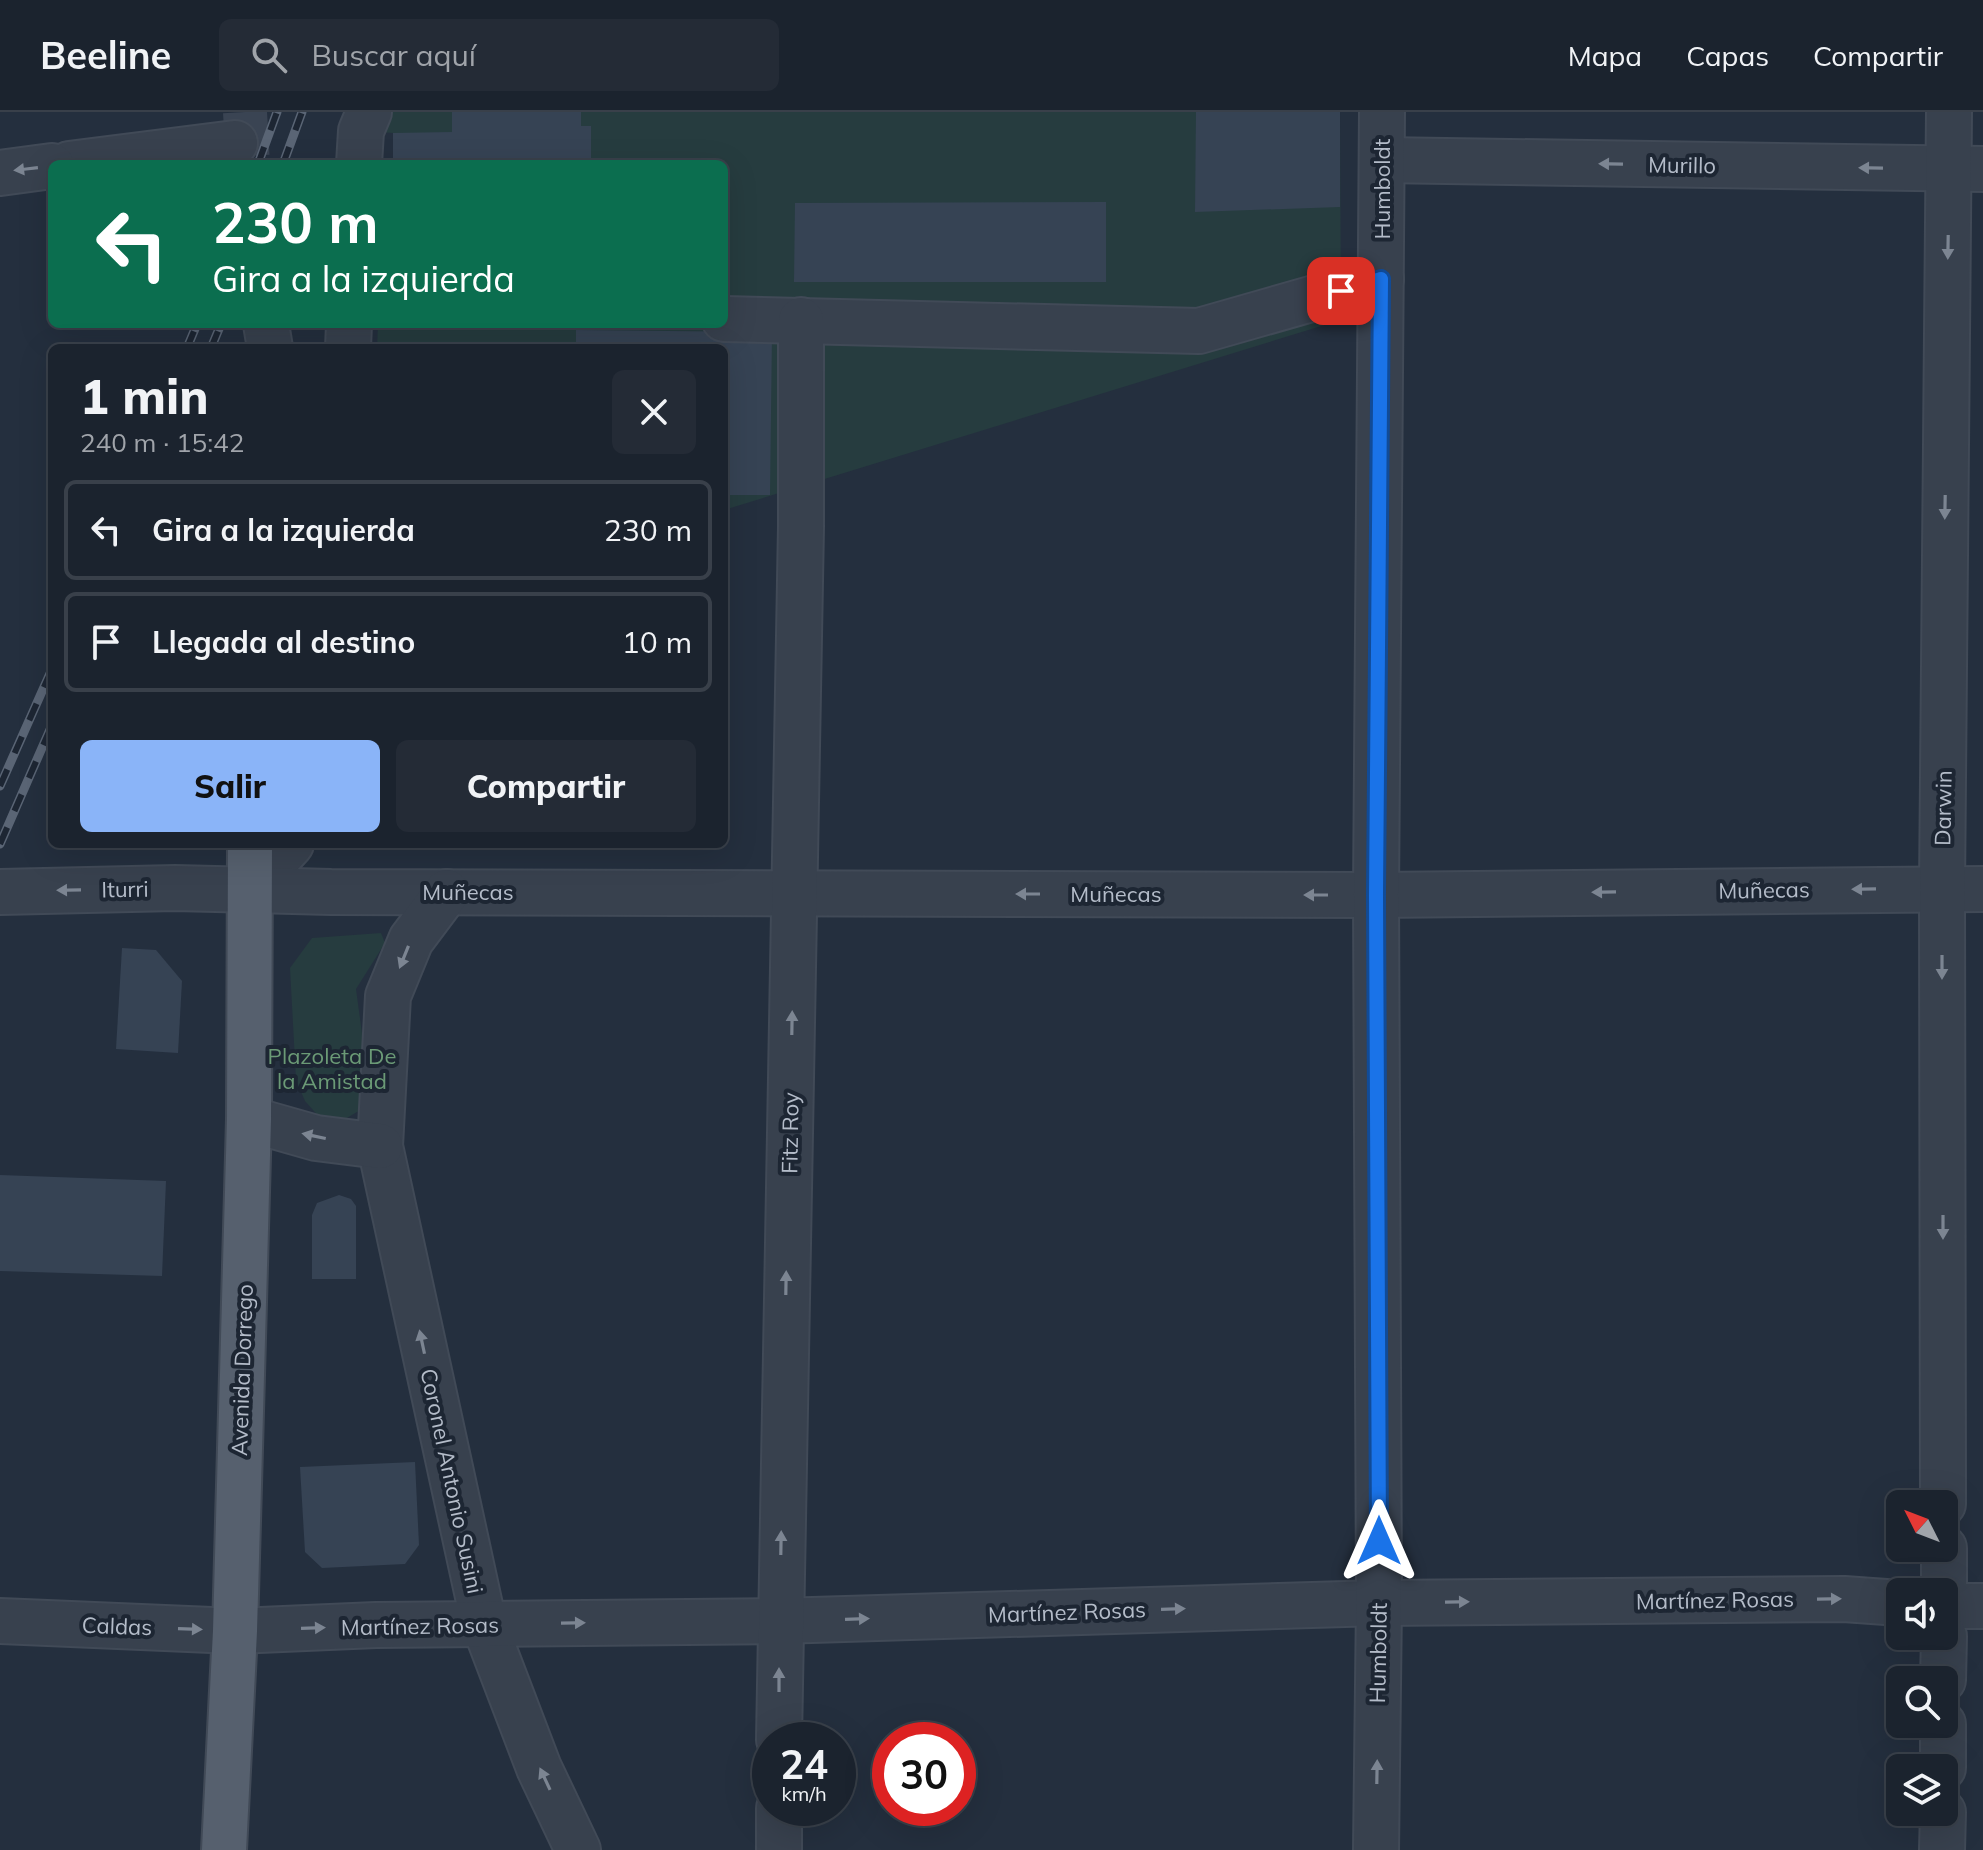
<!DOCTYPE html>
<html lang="es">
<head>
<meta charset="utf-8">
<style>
	:root { --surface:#1b232e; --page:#242b36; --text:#f1f3f6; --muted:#a0a4aa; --line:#39404a; --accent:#8ab4f8 }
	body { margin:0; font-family:Mulish,sans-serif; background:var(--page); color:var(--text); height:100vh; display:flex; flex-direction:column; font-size:30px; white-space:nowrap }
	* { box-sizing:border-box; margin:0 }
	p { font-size:26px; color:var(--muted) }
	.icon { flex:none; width:44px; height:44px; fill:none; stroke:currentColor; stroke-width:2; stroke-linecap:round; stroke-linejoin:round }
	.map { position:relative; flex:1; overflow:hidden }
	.details { position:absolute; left:48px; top:232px; width:680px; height:504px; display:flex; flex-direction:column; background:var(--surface); border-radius:12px; box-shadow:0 8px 32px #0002,0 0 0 2px var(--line) }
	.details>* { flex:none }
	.guide { position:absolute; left:48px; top:48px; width:680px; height:168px; border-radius:12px; box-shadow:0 8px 32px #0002,0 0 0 2px var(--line); background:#0b6e4f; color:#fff; overflow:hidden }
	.needle { width:52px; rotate:312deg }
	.fabs { position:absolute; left:1886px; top:1378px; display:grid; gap:16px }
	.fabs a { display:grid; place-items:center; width:72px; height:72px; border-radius:12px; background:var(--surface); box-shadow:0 8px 32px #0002,0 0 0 2px var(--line); font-size:40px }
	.speed { position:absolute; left:752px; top:1610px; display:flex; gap:16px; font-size:40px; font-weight:700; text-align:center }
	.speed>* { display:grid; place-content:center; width:104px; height:104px; border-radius:50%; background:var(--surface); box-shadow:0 8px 32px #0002,0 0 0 2px var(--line); line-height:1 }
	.speed small { font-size:20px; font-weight:400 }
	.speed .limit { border:12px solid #d22; background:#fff; color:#111 }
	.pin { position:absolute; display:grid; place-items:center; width:68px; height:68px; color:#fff; margin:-34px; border-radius:16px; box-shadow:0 4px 12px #0006 }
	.me { position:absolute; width:88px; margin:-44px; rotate:0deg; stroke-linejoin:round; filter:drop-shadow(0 0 6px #0008) }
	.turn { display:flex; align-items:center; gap:28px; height:168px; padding:0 32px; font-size:36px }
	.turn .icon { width:104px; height:104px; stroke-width:2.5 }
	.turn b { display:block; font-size:56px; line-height:68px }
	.round { display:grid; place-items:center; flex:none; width:84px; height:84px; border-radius:12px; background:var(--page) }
	.head { display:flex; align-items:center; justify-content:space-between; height:136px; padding:0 32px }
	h1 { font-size:48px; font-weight:800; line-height:60px }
	.action { display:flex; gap:16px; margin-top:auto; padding:16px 32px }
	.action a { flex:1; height:92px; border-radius:12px; background:var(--accent); color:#111; font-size:32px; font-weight:800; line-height:92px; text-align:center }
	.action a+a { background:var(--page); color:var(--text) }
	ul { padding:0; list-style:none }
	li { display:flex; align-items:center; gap:24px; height:100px; margin:0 16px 12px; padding:0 16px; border:4px solid var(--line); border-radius:12px }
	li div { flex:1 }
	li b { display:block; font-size:30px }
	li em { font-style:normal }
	header { display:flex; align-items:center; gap:48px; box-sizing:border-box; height:112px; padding:0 40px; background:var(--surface); border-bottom:2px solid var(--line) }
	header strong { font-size:38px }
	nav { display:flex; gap:44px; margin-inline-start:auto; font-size:28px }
	.search { width:560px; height:72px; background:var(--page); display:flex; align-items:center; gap:20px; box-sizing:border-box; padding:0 28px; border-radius:12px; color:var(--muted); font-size:30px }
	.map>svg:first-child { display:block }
</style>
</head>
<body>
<header>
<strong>Beeline</strong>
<div class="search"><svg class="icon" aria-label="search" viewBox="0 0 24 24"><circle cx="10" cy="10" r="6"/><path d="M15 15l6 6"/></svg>Buscar aquí</div>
<nav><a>Mapa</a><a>Capas</a><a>Compartir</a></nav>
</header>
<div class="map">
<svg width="1983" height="1738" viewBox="0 0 1983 1738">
	<rect width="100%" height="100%" fill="#242f3e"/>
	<g fill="#263c3f">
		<polygon points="351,0 1340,0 1341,208 724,398 724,236 377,236 378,212 724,212 724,52 393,52 393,21 367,19"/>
		<polygon points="381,821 385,831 356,877 370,980 362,997 340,1010 322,1008 305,989 296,968 290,856 312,826"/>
	</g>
	<g fill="#364354">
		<polygon points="452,0 581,0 581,14 591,14 591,52 393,52 393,21 452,20"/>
		<polygon points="1196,0 1340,0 1340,95 1195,100"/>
		<polygon points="1106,90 1106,170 794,170 795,91"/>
		<polygon points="576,218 772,220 770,383 724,383 724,236 576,236"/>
		<polygon points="122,836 156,838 182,869 178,941 116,937"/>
		<polygon points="0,1063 166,1069 162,1164 0,1159"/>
		<polygon points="339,1083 351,1087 356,1094 356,1167 312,1167 312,1103 317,1091"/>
		<polygon points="415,1350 419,1433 405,1452 322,1456 305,1440 300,1355"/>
	</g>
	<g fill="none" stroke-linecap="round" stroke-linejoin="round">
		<polyline stroke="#3a4453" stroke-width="44" stroke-dasharray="44 22" stroke-linecap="butt" points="245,0 248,52"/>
		<defs>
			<g id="minor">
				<polyline points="1382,48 1983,57"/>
				<polyline points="69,52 235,31"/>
				<polyline points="359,52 361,19 369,0"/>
				<polyline points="0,61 52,54"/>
				<polyline points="724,207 1199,219 1381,167"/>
				<polyline points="266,212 270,236"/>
				<polyline points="348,236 349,212"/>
				<polyline points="249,778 291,732"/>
				<polyline points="0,780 175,776 331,780 1376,783 1983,777"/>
				<polyline points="447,780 411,828 388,884 380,1034 484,1512 539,1656 578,1738"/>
				<polyline points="249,1007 316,1026 380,1034"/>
				<polyline points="1943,1392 1942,777 1949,0"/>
				<polyline points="1944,1436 1944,1480"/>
				<polyline points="1944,1494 1983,1494"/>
				<polyline points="0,1509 235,1519 376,1513 779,1509 1379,1491 1844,1487 1900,1491"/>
				<polyline points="1943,1568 1944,1524"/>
				<polyline points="779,1628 801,414 801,208"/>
				<polyline points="1943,1656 1943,1612"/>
				<polyline points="779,1738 779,1696"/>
				<polyline points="1376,1738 1379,1491 1376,783 1382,0"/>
				<polyline points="1942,1738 1943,1700"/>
			</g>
			<polyline id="major" points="224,1738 235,1519 249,1007 250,732"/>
		</defs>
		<use href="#minor" stroke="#414a57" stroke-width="48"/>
		<use href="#major" stroke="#414a57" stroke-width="48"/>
		<use href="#minor" stroke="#38414e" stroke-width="44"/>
		<use href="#major" stroke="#56606e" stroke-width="44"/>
		<defs>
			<g id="rail">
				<polyline points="258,52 277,0"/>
				<polyline points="283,52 302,0"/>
				<polyline points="187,236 197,212"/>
				<polyline points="211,236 221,212"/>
				<polyline points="0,674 52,557"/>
				<polyline points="0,732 52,613"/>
			</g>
		</defs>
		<use href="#rail" stroke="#5a6575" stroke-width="9"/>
		<use href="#rail" stroke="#1d2633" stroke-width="6" stroke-dasharray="18" stroke-linecap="butt"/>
	</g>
	<defs><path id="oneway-solid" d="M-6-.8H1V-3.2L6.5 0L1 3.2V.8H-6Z" transform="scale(2)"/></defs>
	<g fill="#7c8592">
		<use href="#oneway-solid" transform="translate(1611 52) rotate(-179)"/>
		<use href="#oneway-solid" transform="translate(1871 56) rotate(-179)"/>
		<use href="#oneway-solid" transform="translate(26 57) rotate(173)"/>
		<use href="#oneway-solid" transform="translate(1948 135) rotate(91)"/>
		<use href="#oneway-solid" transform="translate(1945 395) rotate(91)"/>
		<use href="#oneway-solid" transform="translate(1864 777) rotate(179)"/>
		<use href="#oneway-solid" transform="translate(69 778) rotate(179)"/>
		<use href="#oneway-solid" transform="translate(1604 780) rotate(179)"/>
		<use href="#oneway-solid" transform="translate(1028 782) rotate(-180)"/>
		<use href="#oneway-solid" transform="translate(1316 783) rotate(-180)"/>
		<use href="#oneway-solid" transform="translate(404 845) rotate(112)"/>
		<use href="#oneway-solid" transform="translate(1942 855) rotate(90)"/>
		<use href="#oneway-solid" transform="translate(792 911) rotate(-89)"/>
		<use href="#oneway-solid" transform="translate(314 1024) rotate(-168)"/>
		<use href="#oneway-solid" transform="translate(1943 1115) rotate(90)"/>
		<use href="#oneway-solid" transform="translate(786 1171) rotate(-89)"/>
		<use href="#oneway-solid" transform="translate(422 1230) rotate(-102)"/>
		<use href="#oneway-solid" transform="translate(781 1431) rotate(-89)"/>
		<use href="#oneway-solid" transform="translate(1829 1487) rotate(-1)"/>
		<use href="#oneway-solid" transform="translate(1457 1490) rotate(-1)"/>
		<use href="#oneway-solid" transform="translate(1173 1497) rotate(-2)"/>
		<use href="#oneway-solid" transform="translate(857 1507) rotate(-2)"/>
		<use href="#oneway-solid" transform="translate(573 1511) rotate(-1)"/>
		<use href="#oneway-solid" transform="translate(313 1516) rotate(-2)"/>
		<use href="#oneway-solid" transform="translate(190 1517) rotate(2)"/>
		<use href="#oneway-solid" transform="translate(779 1568) rotate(-90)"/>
		<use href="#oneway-solid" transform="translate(1377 1660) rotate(-89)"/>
		<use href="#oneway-solid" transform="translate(545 1667) rotate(-115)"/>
	</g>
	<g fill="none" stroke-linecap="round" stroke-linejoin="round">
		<defs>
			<polyline id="route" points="1341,179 1381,167 1376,783 1379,1429"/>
		</defs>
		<use href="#route" stroke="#114b97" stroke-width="20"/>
		<use href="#route" stroke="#1a73e8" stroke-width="14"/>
	</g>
	<g text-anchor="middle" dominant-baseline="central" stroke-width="8" stroke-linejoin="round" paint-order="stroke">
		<g font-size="22" fill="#b4bcc9" stroke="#1d2633">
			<text transform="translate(1682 53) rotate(1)">Murillo</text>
			<text transform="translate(1382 77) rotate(-90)">Humboldt</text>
			<text transform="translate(1943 696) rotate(-89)">Darwin</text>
			<text transform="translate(125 777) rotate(-1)">Iturri</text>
			<text transform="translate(1764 778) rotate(-1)">Muñecas</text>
			<text x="468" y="780">Muñecas</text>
			<text x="1116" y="782">Muñecas</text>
			<text transform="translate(790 1021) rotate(-89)">Fitz Roy</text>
			<text transform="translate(242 1258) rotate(-88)">Avenida Dorrego</text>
			<text transform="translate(452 1369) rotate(78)">Coronel Antonio Susini</text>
			<text transform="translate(1715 1488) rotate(-1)">Martínez Rosas</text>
			<text transform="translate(1067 1500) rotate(-2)">Martínez Rosas</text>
			<text transform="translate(117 1514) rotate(2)">Caldas</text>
			<text transform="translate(420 1514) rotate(-1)">Martínez Rosas</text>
			<text transform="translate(1378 1541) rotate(-89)">Humboldt</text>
		</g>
		<g font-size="22" fill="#6b9a76" stroke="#1d2633">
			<text x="332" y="944">Plazoleta De<tspan x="332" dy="25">la Amistad</tspan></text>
		</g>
	</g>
</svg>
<div class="fabs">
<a><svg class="needle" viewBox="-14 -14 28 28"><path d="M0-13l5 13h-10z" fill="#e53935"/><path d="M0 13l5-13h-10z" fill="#a0a4aa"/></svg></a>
<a><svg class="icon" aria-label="sound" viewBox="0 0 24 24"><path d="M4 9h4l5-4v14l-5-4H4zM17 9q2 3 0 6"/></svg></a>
<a><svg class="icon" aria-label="search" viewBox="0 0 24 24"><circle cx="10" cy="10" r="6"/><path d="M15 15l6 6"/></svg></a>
<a><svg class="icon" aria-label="layers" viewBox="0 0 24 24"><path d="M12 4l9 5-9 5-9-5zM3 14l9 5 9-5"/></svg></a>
</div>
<div class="speed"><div>24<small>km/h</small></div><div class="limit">30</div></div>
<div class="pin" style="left:1341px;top:179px;background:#d93025"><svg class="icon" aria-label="arrive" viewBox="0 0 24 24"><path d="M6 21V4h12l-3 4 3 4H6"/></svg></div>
<svg class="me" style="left:1379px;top:1429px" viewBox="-20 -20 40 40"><path d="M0-17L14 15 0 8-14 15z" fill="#1a73e8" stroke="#fff" stroke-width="4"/></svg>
<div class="guide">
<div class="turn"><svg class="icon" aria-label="left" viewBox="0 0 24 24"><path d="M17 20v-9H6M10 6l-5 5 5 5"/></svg><div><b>230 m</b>Gira a la izquierda</div></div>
</div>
<section class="details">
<div class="head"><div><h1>1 min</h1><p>240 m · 15:42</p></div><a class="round"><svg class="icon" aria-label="close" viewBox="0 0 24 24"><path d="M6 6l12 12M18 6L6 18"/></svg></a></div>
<ul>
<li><svg class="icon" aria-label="left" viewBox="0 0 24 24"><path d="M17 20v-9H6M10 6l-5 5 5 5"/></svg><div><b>Gira a la izquierda</b></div><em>230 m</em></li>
<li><svg class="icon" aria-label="arrive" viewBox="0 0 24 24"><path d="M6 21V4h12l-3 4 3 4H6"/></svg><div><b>Llegada al destino</b></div><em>10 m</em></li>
</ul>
<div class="action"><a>Salir</a><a>Compartir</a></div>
</section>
</div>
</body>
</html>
